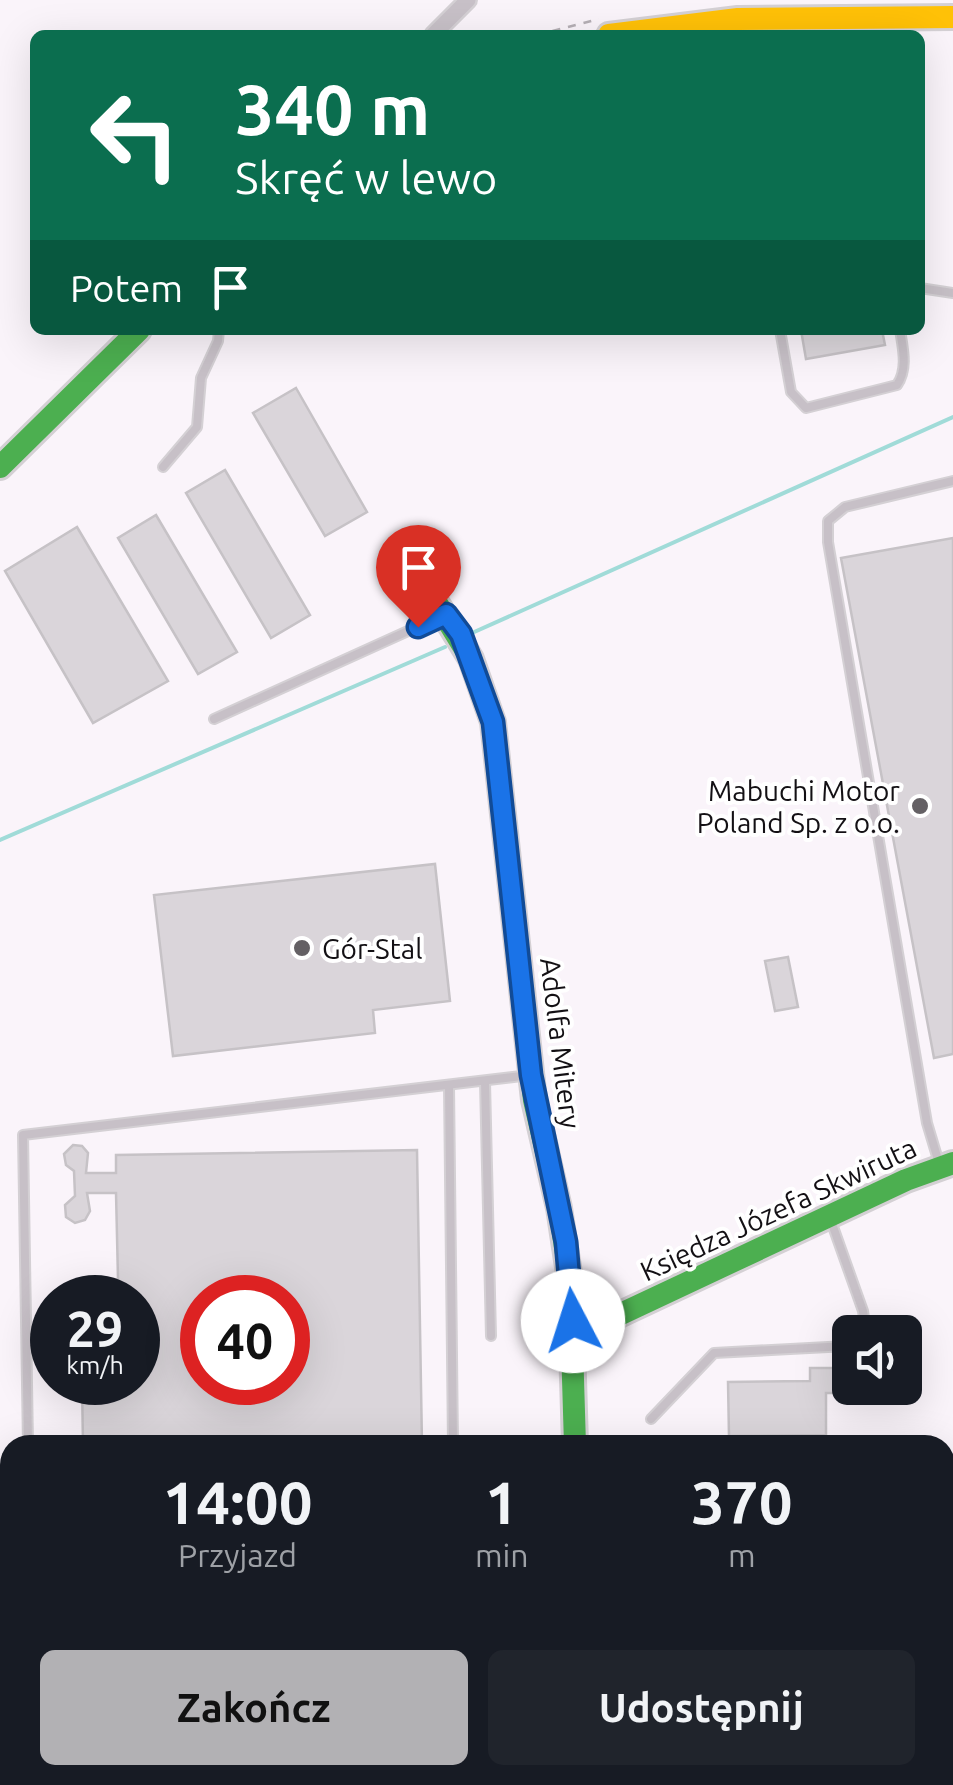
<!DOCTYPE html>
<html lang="pl">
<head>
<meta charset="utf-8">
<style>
	:root { --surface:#171b24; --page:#20242c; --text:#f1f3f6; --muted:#9ea1a6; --accent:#b2b1b4 }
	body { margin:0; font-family:Ubuntu,sans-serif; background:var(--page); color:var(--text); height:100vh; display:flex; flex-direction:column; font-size:38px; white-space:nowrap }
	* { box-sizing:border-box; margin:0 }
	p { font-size:32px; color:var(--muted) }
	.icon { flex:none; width:55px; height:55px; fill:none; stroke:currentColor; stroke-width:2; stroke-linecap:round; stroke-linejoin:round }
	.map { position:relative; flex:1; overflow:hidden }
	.sheet { position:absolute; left:0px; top:1435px; width:955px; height:350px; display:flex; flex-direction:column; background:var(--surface); border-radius:30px 30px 0 0; box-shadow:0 10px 40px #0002 }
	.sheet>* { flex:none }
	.top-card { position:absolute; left:30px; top:30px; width:895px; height:305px; border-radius:15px; box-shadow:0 10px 40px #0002; background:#0b6e4f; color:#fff; overflow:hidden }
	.controls { position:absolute; left:832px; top:1315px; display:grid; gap:20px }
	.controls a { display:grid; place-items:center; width:90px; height:90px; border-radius:15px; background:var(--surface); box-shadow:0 10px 40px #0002; font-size:50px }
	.speed { position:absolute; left:30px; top:1275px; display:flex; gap:20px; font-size:50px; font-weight:700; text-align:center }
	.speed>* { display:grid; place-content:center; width:130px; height:130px; border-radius:50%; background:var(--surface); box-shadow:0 10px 40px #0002; line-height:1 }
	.speed small { font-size:25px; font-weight:400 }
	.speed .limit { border:15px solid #d22; background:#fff; color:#111 }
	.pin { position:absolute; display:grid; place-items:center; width:85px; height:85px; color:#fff; margin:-102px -42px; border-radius:50% 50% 50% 0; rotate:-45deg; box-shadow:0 0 10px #0007 }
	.pin .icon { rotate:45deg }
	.me { position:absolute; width:110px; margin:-55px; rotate:355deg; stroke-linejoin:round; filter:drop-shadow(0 0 8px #0008) }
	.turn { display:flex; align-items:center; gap:35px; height:210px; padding:0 40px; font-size:45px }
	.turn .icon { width:130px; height:130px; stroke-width:2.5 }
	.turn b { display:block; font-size:70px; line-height:85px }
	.then { display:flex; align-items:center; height:95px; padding:0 40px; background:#0003; gap:20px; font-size:38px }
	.eta { display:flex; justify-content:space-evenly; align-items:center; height:170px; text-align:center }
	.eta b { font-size:60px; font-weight:700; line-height:70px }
	.action { display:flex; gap:20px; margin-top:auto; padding:20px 40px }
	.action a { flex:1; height:115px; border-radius:15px; background:var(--accent); color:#111; font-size:40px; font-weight:700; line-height:115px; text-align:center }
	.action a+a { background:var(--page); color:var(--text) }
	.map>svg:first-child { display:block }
</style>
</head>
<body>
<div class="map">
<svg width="953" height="1785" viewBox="0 0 953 1785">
	<rect width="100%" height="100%" fill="#faf4fa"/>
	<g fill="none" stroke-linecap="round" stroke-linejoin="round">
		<g stroke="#a0dbd8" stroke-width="4">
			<polyline points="472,633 953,417"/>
			<polyline points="0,840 445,647"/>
		</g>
	</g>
	<g fill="#dad5da" stroke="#c6c2c6" stroke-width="2.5" fill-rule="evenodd">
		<polygon points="801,330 882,330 885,345 806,359"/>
		<polygon points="296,388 367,512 325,536 253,413"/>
		<polygon points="225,470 310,615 271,638 186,493"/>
		<polygon points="156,515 237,652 198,674 118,538"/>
		<polygon points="77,527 168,681 93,723 5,571"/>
		<polygon points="953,538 953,1054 934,1058 841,558"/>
		<polygon points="435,864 450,1001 373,1010 375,1033 173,1056 154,895"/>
		<polygon points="788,957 798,1007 775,1011 765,961"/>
		<path d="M73 1145 82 1146 88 1153 86 1173H116V1155L417 1150 422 1445H83L82 1382H138V1298H80V1280L118 1279 116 1193H87L90 1211 85 1220 75 1223 66 1217 65 1205 75 1196 74 1171 66 1165 64 1154ZM202 1298H288V1382H202Z"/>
		<polygon points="810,1368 842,1368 843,1393 826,1393 826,1435 729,1436 728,1382 810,1381"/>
	</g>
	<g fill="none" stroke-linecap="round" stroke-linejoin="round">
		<defs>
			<g id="lane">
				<polyline points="920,288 953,293"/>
				<path d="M780 330 791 392 806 408 897 385C908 369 903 349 900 330"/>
				<polyline points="163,467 197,427 201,378 218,341 219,330"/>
				<polyline points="214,719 441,616"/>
				<polyline points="485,1082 491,1336"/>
				<polyline points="449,1086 453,1445"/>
				<polyline points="939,1163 927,1123 828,542 828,521 845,507 953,481"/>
				<polyline points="831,1221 863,1311 865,1325 860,1332"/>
				<polyline points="651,1419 714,1353 847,1346 850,1343"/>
				<polyline points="28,1445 23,1135 530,1075"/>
				<polyline points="35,1775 36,1785"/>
			</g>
			<g id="street">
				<polyline points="433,35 468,0"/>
				<polyline points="581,1775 581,1785"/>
				<polyline points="285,1785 323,1775"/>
			</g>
			<g id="fast">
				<polyline points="0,467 139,330"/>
				<polyline points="436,602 471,659 493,722 534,1100 559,1208 570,1280 575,1445"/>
				<polyline points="574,1336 906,1180 953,1163"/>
			</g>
			<polyline id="slow" points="609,35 738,19 953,17"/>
		</defs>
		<use href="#lane" stroke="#d4d0d4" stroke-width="12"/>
		<use href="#street" stroke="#d4d0d4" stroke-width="20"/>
		<use href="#fast" stroke="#d4d0d4" stroke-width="28"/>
		<use href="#slow" stroke="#d4d0d4" stroke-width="28"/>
		<g stroke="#b5afb5" stroke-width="2.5" stroke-dasharray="8 8" stroke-linecap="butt">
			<polyline points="537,35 599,19"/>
			<polyline points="241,1785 272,1777"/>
		</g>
		<use href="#lane" stroke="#c7c0c7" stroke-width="8"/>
		<use href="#street" stroke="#c7c0c7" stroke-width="15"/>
		<use href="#fast" stroke="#4caf50" stroke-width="22"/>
		<use href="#slow" stroke="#ffc107" stroke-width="22"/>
	</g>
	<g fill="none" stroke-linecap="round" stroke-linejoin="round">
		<defs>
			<polyline id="route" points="418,627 446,614 461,634 493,722 531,1075 566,1242 573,1321"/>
		</defs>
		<use href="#route" stroke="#114b97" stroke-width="25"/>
		<use href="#route" stroke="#1a73e8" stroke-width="18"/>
	</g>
	<g fill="#646064" stroke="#fff" stroke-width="4">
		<circle cx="920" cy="806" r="10"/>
		<circle cx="302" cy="948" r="10"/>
	</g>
	<g text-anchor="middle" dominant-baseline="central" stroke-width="8" stroke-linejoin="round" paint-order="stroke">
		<g font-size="28" fill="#131014" stroke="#fff" text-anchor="end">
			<text x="900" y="790">Mabuchi Motor<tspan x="900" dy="32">Poland Sp. z o.o.</tspan></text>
			<text x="322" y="948" text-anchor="start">Gór-Stal</text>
		</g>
		<g font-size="28" fill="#131014" stroke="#fff">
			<text transform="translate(561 1043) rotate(83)">Adolfa Mitery</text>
			<text transform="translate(778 1209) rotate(-25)">Księdza Józefa Skwiruta</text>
		</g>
	</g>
</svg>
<div class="controls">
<a><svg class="icon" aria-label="sound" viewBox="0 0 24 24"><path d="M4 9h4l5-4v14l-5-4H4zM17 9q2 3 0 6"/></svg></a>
</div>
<div class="speed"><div>29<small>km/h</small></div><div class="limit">40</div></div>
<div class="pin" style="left:418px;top:627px;background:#d93025"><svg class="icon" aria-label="arrive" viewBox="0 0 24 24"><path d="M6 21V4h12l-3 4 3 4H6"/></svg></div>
<svg class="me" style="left:573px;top:1321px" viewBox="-20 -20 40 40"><circle r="19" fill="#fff"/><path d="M0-13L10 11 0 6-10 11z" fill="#1a73e8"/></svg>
<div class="top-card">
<div class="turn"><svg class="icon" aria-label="left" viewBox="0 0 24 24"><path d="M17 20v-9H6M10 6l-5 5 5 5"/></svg><div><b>340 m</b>Skręć w lewo</div></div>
<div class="then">Potem<svg class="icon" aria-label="arrive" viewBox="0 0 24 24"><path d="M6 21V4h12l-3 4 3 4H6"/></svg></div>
</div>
<section class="sheet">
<div class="eta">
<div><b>14:00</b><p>Przyjazd</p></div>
<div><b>1</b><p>min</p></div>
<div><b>370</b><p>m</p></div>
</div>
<div class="action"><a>Zakończ</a><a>Udostępnij</a></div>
</section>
</div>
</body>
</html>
